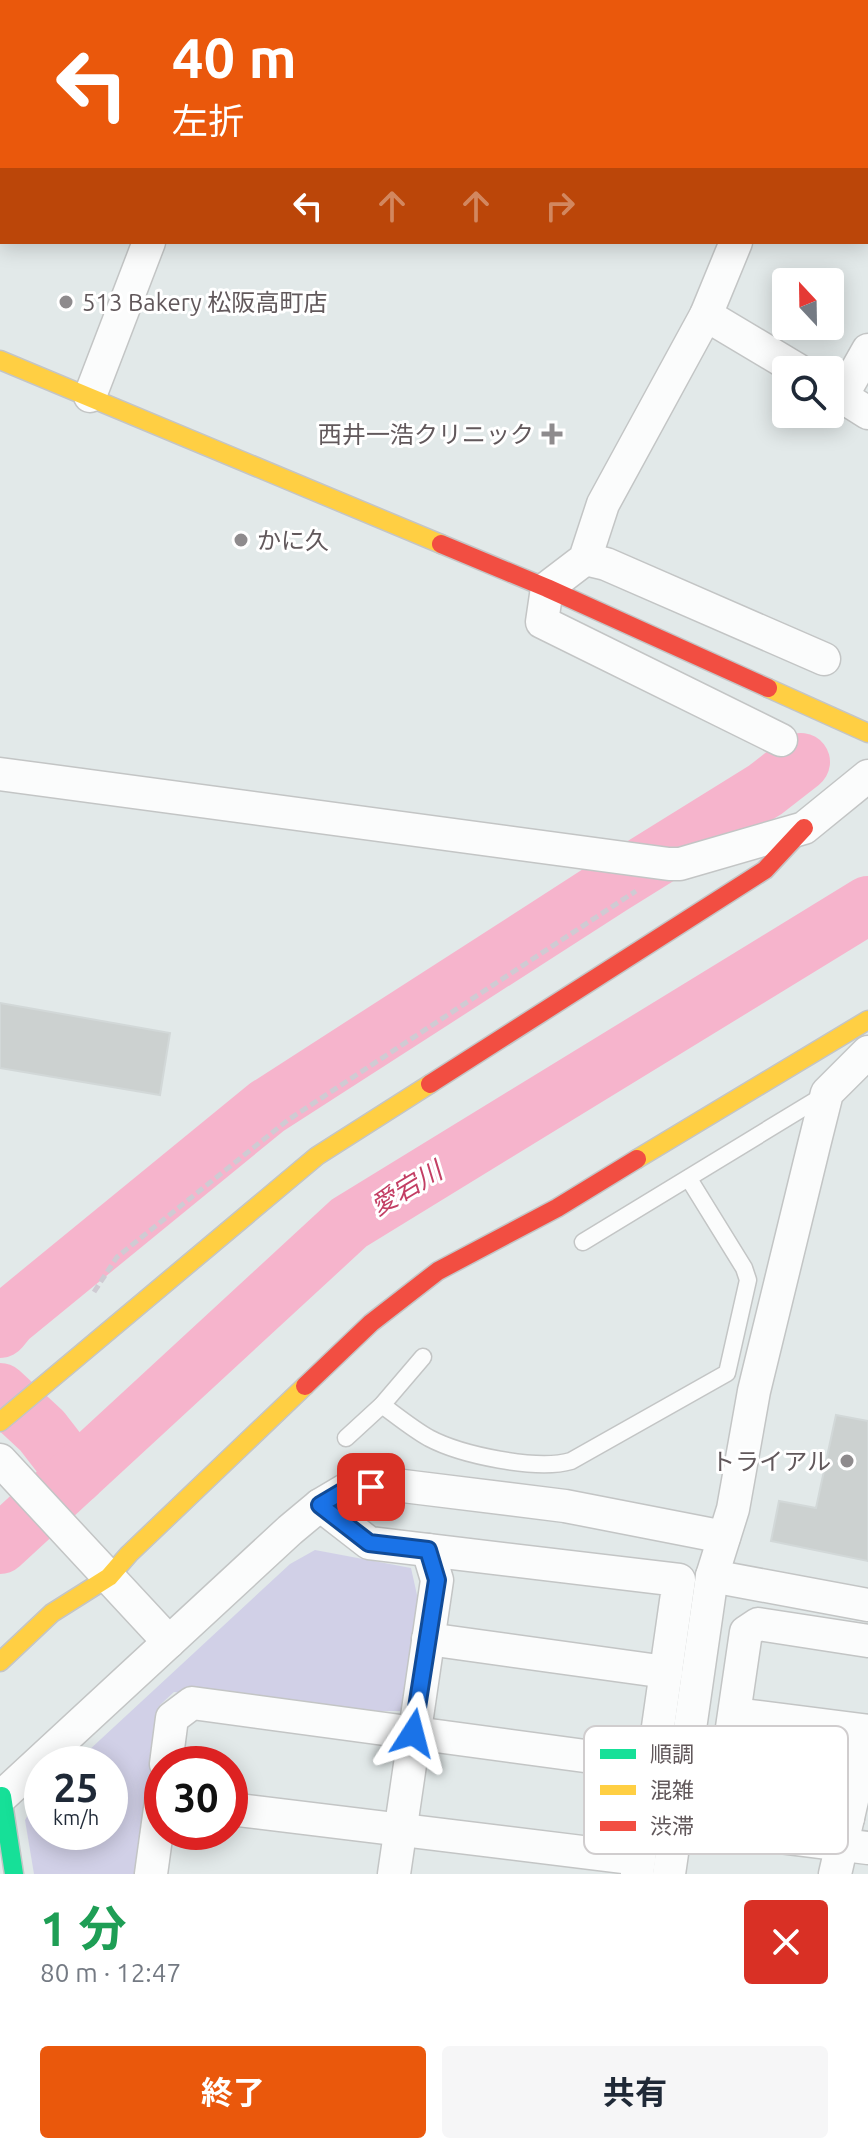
<!DOCTYPE html>
<html lang="ja">
<head>
<meta charset="utf-8">
<style>
	:root { --surface:#fff; --page:#f6f6f7; --text:#1f2937; --muted:#747a83; --accent:#ea580c }
	body { margin:0; font-family:Ubuntu,"Noto Sans JP",sans-serif; background:var(--page); color:var(--text); height:100vh; display:flex; flex-direction:column; font-size:30px; white-space:nowrap }
	* { box-sizing:border-box; margin:0 }
	p { font-size:26px; color:var(--muted) }
	.icon { flex:none; width:44px; height:44px; fill:none; stroke:currentColor; stroke-width:2; stroke-linecap:round; stroke-linejoin:round }
	.map { position:relative; height:1874px; overflow:hidden }
	.side { display:flex; flex-direction:column; background:var(--surface); flex:1 }
	.side>* { flex:none }
	.banner { position:absolute; left:0px; top:0px; width:868px; height:244px; box-shadow:0 4px 20px #0003; background:#ea580c; color:#fff; overflow:hidden }
	.needle { width:52px; rotate:338deg }
	.tools { position:absolute; left:772px; top:268px; display:grid; gap:16px }
	.tools a { display:grid; place-items:center; width:72px; height:72px; border-radius:8px; background:var(--surface); box-shadow:0 4px 20px #0003; font-size:40px }
	.speed { position:absolute; left:24px; top:1746px; display:flex; gap:16px; font-size:40px; font-weight:700; text-align:center }
	.speed>* { display:grid; place-content:center; width:104px; height:104px; border-radius:50%; background:var(--surface); box-shadow:0 4px 20px #0003; line-height:1 }
	.speed small { font-size:20px; font-weight:400 }
	.speed .limit { border:12px solid #d22; background:#fff; color:#111 }
	.pin { position:absolute; display:grid; place-items:center; width:68px; height:68px; color:#fff; margin:-34px; border-radius:16px; box-shadow:0 4px 12px #0006 }
	.me { position:absolute; width:88px; margin:-44px; rotate:9deg; stroke-linejoin:round; filter:drop-shadow(0 0 6px #0008) }
	.turn { display:flex; align-items:center; gap:28px; height:168px; padding:0 40px; font-size:36px }
	.turn .icon { width:104px; height:104px; stroke-width:2.5 }
	.turn b { display:block; font-size:56px; line-height:68px }
	.lanes { display:flex; align-items:center; height:76px; padding:0 40px; background:#0003; justify-content:center; gap:40px; direction:ltr }
	.lanes .off { opacity:.35 }
	.round { display:grid; place-items:center; flex:none; width:84px; height:84px; border-radius:8px; background:var(--page) }
	.headline { display:flex; align-items:center; justify-content:space-between; height:136px; padding:0 40px }
	h1 { font-size:48px; font-weight:700; line-height:60px; color:#1e9e55 }
	.cta { display:flex; gap:16px; margin-top:auto; padding:16px 40px }
	.cta a { flex:1; height:92px; border-radius:8px; background:var(--accent); color:#fff; font-size:32px; font-weight:700; line-height:92px; text-align:center }
	.cta a+a { background:var(--page); color:var(--text) }
	.map>svg:first-child { display:block }
</style>
</head>
<body>
<div class="map">
<svg width="868" height="1874" viewBox="0 0 868 1874">
	<rect width="100%" height="100%" fill="#e2e9e9"/>
	<polygon fill="#d1d0e7" points="315,1550 411,1568 419,1604 406,1711 375,1711 174,1692 160,1705 136,1874 34,1874 25,1820 39,1796 42,1794 42,1832 110,1832 110,1764 74,1764 290,1564"/>
	<g fill="none" stroke-linecap="round" stroke-linejoin="round">
		<g stroke="#f6b4cc" stroke-width="58">
			<polyline points="0,1329 9,1318 267,1107 612,885 765,790 801,762"/>
			<polyline points="0,1392 42,1431 76,1475"/>
			<polyline points="0,1545 349,1223 868,905"/>
		</g>
	</g>
	<g fill="#ccd1d0" stroke="#d2d8d8" stroke-width="2">
		<polygon points="0,1003 170,1033 160,1095 0,1068"/>
		<polygon points="836,1415 868,1421 868,1561 771,1541 779,1501 816,1508"/>
	</g>
	<g fill="none" stroke-linecap="round" stroke-linejoin="round">
		<defs>
			<g id="lane">
				<polyline points="583,1242 826,1094"/>
				<path d="M382 1405C397 1416 413 1429 429 1438 461 1455 537 1471 571 1461L727 1373 748 1280 744 1268 689 1179"/>
				<polyline points="346,1438 382,1405 423,1357"/>
			</g>
			<g id="street">
				<polyline points="213,0 218,2"/>
				<polyline points="241,2 242,0"/>
				<polyline points="794,2 794,0"/>
				<polyline points="866,129 868,130"/>
				<polyline points="736,242 706,315 603,504 585,559 547,588 542,622 781,740"/>
				<polyline points="706,315 798,370"/>
				<polyline points="830,389 868,413"/>
				<polyline points="90,396 149,242"/>
				<polyline points="842,396 868,350"/>
				<polyline points="585,559 606,564 824,659"/>
				<polyline points="0,774 669,864 680,864 804,828 868,776"/>
				<polyline points="0,1460 169,1642"/>
				<polyline points="320,1505 369,1543 679,1580 637,1874"/>
				<polyline points="712,1576 868,1605"/>
				<polyline points="428,1639 666,1672"/>
				<polyline points="735,1714 868,1731"/>
				<polyline points="166,1764 172,1718 192,1703 652,1765"/>
				<polyline points="0,1798 290,1530 320,1505 347,1489 395,1485 565,1506 724,1537"/>
				<polyline points="230,1809 639,1859"/>
				<polyline points="848,1818 729,1802 723,1789 746,1632 758,1624 868,1641"/>
				<polyline points="676,1826 716,1829 868,1848"/>
				<polyline points="151,1874 162,1794"/>
				<polyline points="394,1874 437,1580 428,1550"/>
				<polyline points="669,1874 712,1576 733,1509 754,1391 814,1145 827,1093 868,1052"/>
				<polyline points="835,1874 868,1731"/>
			</g>
			<polyline id="fast" points="2,1796 14,1874"/>
			<g id="slow">
				<polyline points="0,360 441,544"/>
				<polyline points="768,688 868,733"/>
				<polyline points="637,1159 868,1020"/>
				<polyline points="0,1422 317,1156 430,1084"/>
				<polyline points="0,1662 52,1613 109,1577 129,1554 305,1386"/>
			</g>
			<g id="jam">
				<polyline points="441,544 547,588 768,688"/>
				<polyline points="430,1084 765,870 804,828"/>
				<polyline points="305,1386 371,1323 438,1271 557,1208 637,1159"/>
			</g>
		</defs>
		<use href="#lane" stroke="#c3c5c5" stroke-width="19"/>
		<use href="#street" stroke="#c3c5c5" stroke-width="35"/>
		<use href="#fast" stroke="#c4c5c6" stroke-width="21"/>
		<use href="#slow" stroke="#c4c5c6" stroke-width="21"/>
		<use href="#jam" stroke="#c4c5c6" stroke-width="21"/>
		<polyline stroke="#cfcbd3" stroke-width="5" stroke-dasharray="8 4" stroke-linecap="butt" points="94,1292 117,1257 288,1120 636,891"/>
		<use href="#lane" stroke="#fbfcfc" stroke-width="16"/>
		<use href="#street" stroke="#fbfcfc" stroke-width="32"/>
		<use href="#fast" stroke="#16e098" stroke-width="18"/>
		<use href="#slow" stroke="#ffcf43" stroke-width="18"/>
		<use href="#jam" stroke="#f24e42" stroke-width="18"/>
	</g>
	<g fill="none" stroke-linecap="round" stroke-linejoin="round">
		<defs>
			<polyline id="route" points="371,1487 347,1489 320,1505 369,1543 428,1550 437,1580 413,1733"/>
		</defs>
		<use href="#route" stroke="#114b97" stroke-width="20"/>
		<use href="#route" stroke="#1a73e8" stroke-width="14"/>
	</g>
	<g fill="#8e8b8d" stroke="#fff" stroke-width="3">
		<circle cx="66" cy="302" r="8"/>
		<path d="M548 422h8v8h8v8h-8v8h-8v-8h-8v-8h8z"/>
		<circle cx="241" cy="540" r="8"/>
		<circle cx="847" cy="1461" r="8"/>
	</g>
	<g text-anchor="middle" dominant-baseline="central" stroke-width="6" stroke-linejoin="round" paint-order="stroke">
		<g font-size="24" fill="#61585b" stroke="#fff" text-anchor="start">
			<text x="82" y="302">513 Bakery 松阪高町店</text>
			<text x="534" y="434" text-anchor="end">西井一浩クリニック</text>
			<text x="257" y="540">かに久</text>
			<text x="831" y="1461" text-anchor="end">トライアル</text>
		</g>
		<g font-size="26" font-style="italic" fill="#c33e64" stroke="#fff">
			<text transform="translate(406 1188) rotate(-31)">愛宕川</text>
		</g>
	</g>
	<rect x="584" y="1726" width="264" height="128" rx="12" fill="#fff" stroke="#d0cdce" stroke-width="2"/>
	<rect x="600" y="1749" width="36" height="10" fill="#16e098"/>
	<rect x="600" y="1785" width="36" height="10" fill="#ffcf43"/>
	<rect x="600" y="1821" width="36" height="10" fill="#f24e42"/>
	<g font-size="22" fill="#61585b">
		<text x="650" y="1762">順調</text>
		<text x="650" y="1798">混雑</text>
		<text x="650" y="1834">渋滞</text>
	</g>
</svg>
<div class="tools">
<a><svg class="needle" viewBox="-14 -14 28 28"><path d="M0-13l5 13h-10z" fill="#e53935"/><path d="M0 13l5-13h-10z" fill="#747a83"/></svg></a>
<a><svg class="icon" aria-label="search" viewBox="0 0 24 24"><circle cx="10" cy="10" r="6"/><path d="M15 15l6 6"/></svg></a>
</div>
<div class="speed"><div>25<small>km/h</small></div><div class="limit">30</div></div>
<div class="pin" style="left:371px;top:1487px;background:#d93025"><svg class="icon" aria-label="arrive" viewBox="0 0 24 24"><path d="M6 21V4h12l-3 4 3 4H6"/></svg></div>
<svg class="me" style="left:413px;top:1733px" viewBox="-20 -20 40 40"><path d="M0-17L14 15 0 8-14 15z" fill="#1a73e8" stroke="#fff" stroke-width="4"/></svg>
<div class="banner">
<div class="turn"><svg class="icon" aria-label="left" viewBox="0 0 24 24"><path d="M17 20v-9H6M10 6l-5 5 5 5"/></svg><div><b>40 m</b>左折</div></div>
<div class="lanes"><svg class="icon" aria-label="left" viewBox="0 0 24 24"><path d="M17 20v-9H6M10 6l-5 5 5 5"/></svg><svg class="icon off" aria-label="ahead" viewBox="0 0 24 24"><path d="M12 20V5M6 11l6-6 6 6"/></svg><svg class="icon off" aria-label="ahead" viewBox="0 0 24 24"><path d="M12 20V5M6 11l6-6 6 6"/></svg><svg class="icon off" aria-label="right" viewBox="0 0 24 24"><path d="M7 20v-9h11M14 6l5 5-5 5"/></svg></div>
</div>
</div>
<section class="side">
<div class="headline"><div><h1>1 分</h1><p>80 m · 12:47</p></div><a class="round" style="background:#d93025;color:#fff"><svg class="icon" aria-label="close" viewBox="0 0 24 24"><path d="M6 6l12 12M18 6L6 18"/></svg></a></div>
<div class="cta"><a>終了</a><a>共有</a></div>
</section>
</body>
</html>
